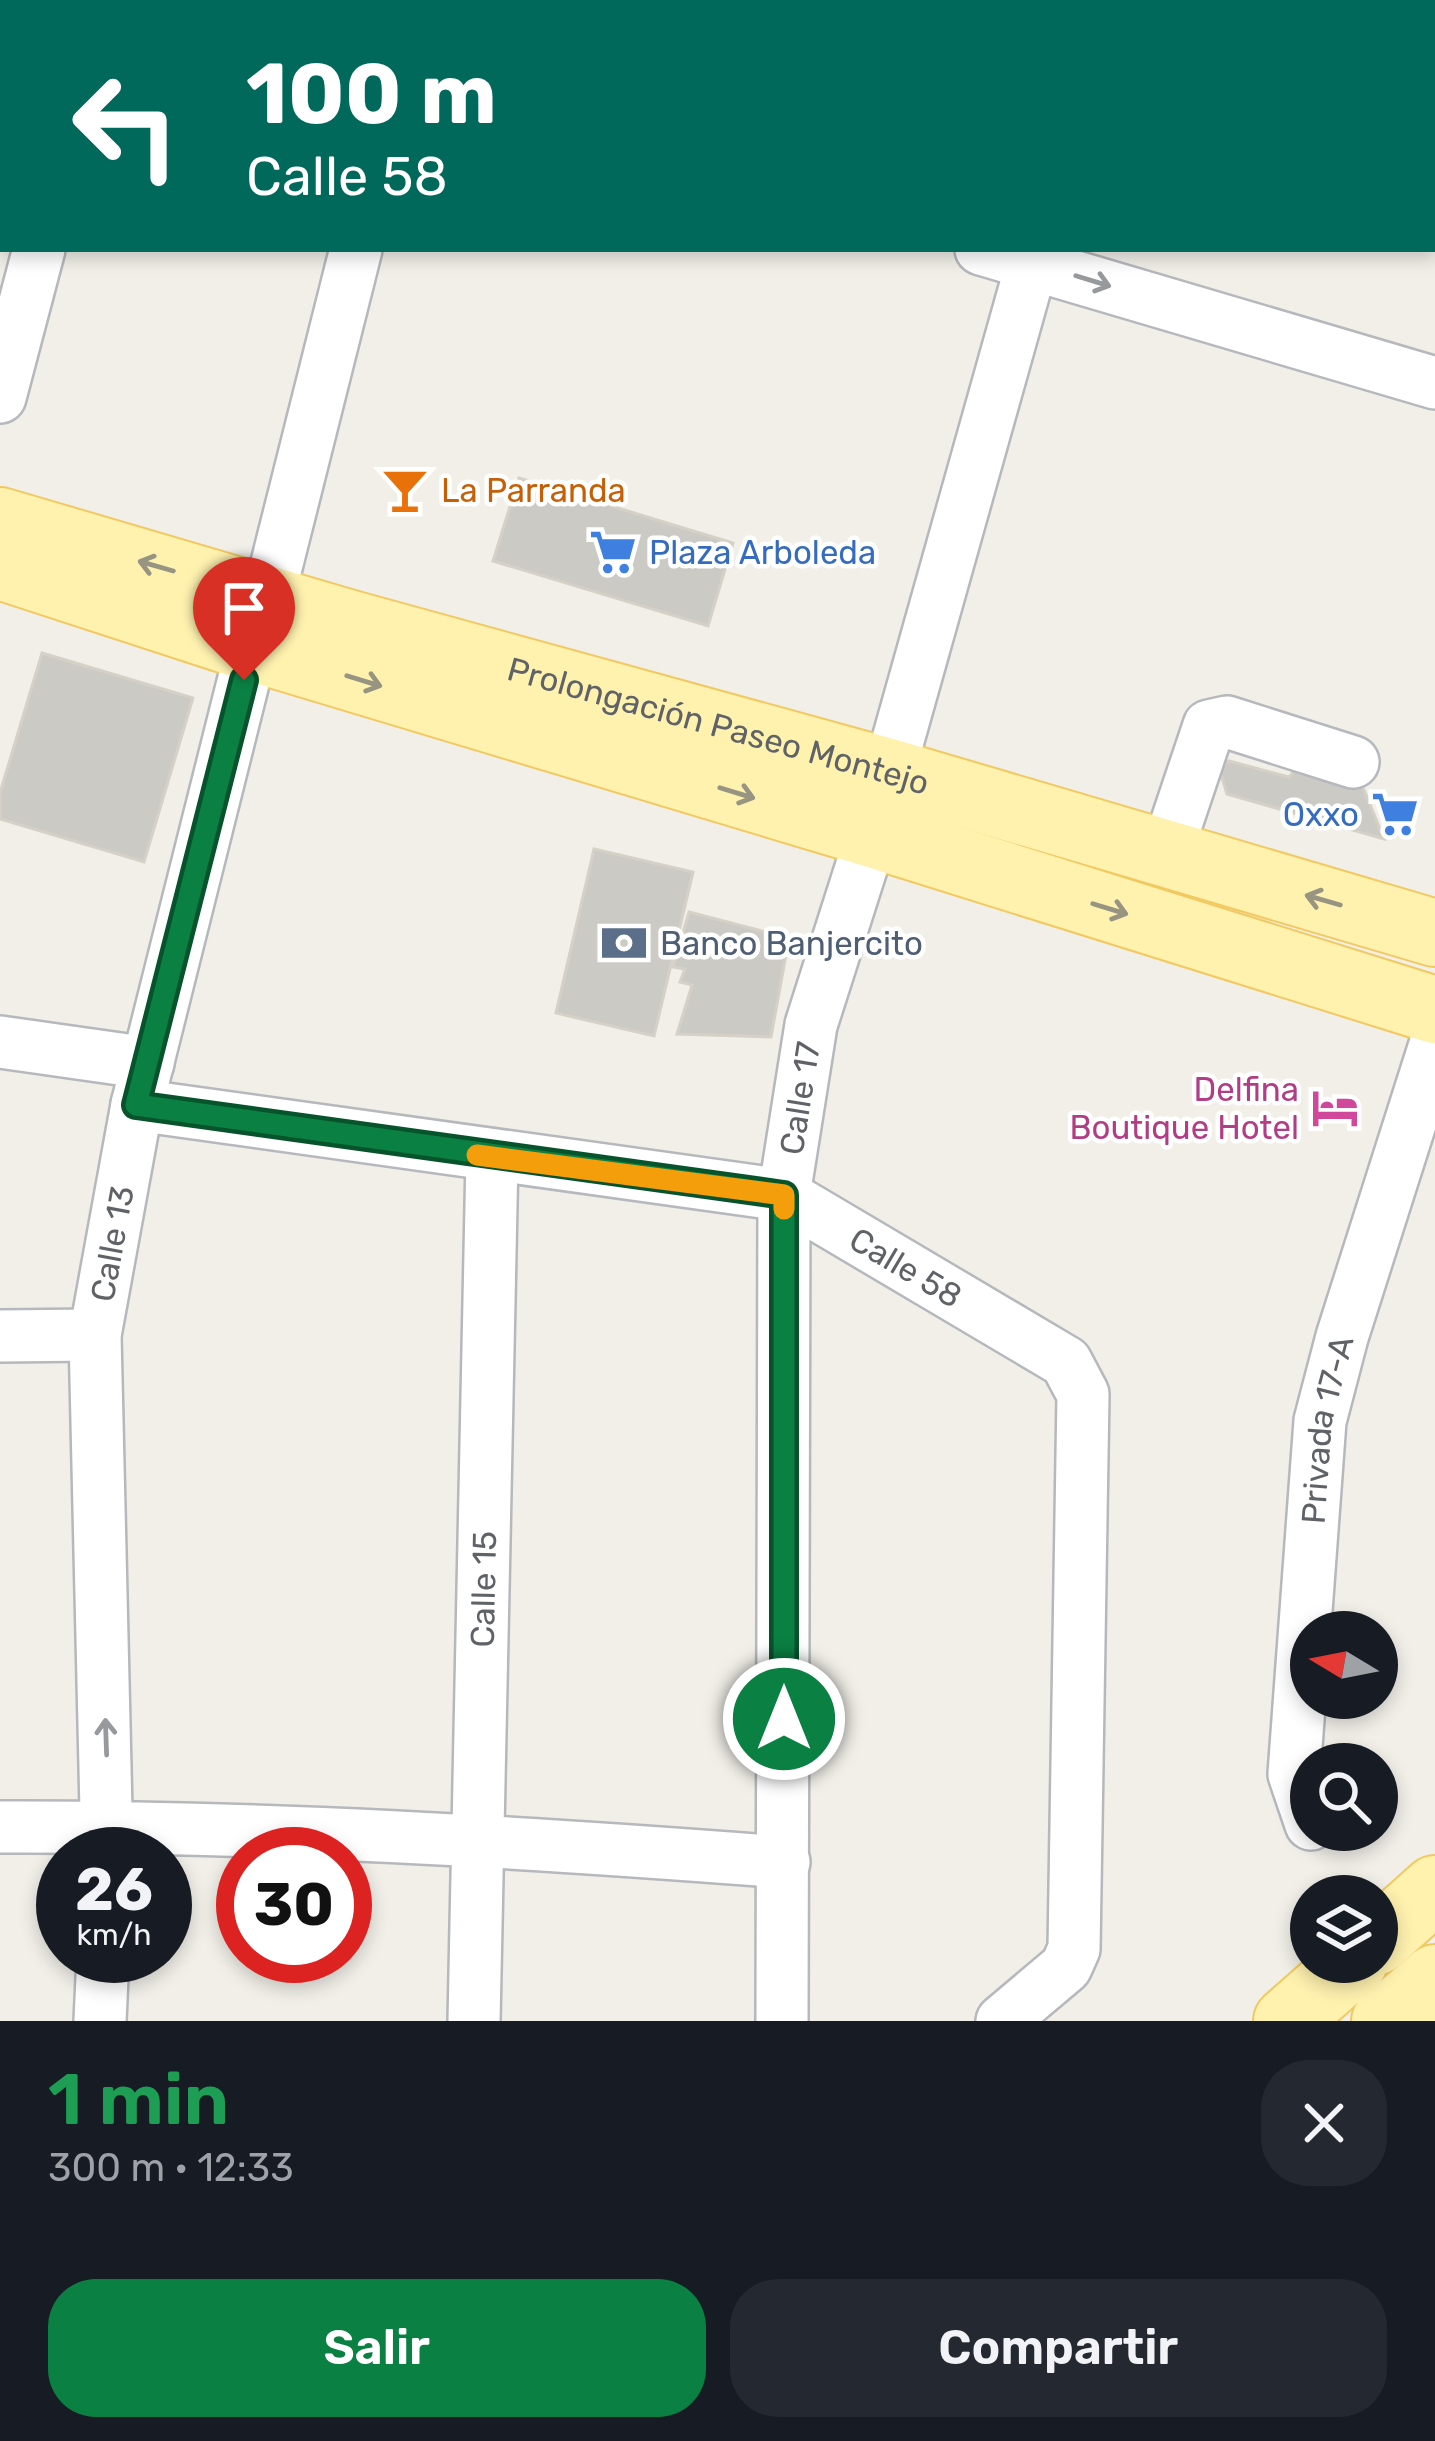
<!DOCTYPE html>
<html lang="es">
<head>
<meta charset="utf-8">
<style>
	:root { --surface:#171b24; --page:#242831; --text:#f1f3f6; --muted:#9ea1a6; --accent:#0b8043 }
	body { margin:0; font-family:Rubik,sans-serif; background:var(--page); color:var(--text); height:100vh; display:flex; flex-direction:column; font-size:45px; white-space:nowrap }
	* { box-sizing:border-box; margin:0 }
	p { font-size:39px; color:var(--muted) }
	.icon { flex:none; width:66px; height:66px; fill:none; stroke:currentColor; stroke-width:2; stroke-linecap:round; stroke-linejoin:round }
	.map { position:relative; height:2021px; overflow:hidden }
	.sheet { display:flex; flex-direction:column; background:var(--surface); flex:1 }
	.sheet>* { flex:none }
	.top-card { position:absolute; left:0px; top:0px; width:1437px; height:252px; box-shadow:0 6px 18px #0003; background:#00695c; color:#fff; overflow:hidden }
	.needle { width:78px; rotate:280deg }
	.fabs { position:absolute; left:1290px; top:1611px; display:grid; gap:24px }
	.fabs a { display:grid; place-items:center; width:108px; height:108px; border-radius:50%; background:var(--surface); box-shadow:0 6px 18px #0003; font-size:60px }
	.speed { position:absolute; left:36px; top:1827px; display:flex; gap:24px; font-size:60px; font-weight:700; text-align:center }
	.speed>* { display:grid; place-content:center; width:156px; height:156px; border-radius:50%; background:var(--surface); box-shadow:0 6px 18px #0003; line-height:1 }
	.speed small { font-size:30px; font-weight:400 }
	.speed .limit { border:18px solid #d22; background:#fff; color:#111 }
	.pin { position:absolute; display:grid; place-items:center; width:102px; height:102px; color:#fff; margin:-123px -51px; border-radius:50% 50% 50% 0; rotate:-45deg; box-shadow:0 0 12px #0007 }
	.pin .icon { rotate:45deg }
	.me { position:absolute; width:132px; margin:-66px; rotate:0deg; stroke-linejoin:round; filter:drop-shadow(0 0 9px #0008) }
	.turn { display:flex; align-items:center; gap:42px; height:252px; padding:0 48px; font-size:54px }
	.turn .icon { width:156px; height:156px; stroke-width:2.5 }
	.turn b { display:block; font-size:84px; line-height:102px }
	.round { display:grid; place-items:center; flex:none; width:126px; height:126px; border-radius:48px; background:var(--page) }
	.summary { display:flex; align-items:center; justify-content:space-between; height:204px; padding:0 48px }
	h1 { font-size:72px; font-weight:600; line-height:90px; color:#1e9e55 }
	.primary-button { display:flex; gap:24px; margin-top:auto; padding:24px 48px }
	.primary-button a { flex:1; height:138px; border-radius:48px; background:var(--accent); color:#fff; font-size:48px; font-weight:600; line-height:138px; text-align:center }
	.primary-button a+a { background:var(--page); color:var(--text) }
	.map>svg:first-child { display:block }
</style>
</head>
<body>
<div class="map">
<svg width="1435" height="2021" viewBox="0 0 1435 2021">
	<rect width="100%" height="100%" fill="#f1efe8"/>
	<g fill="#cccac5" stroke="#d6d1c6" stroke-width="3">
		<polygon points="519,478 733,543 708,626 493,561"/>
		<polygon points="42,653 193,698 144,862 0,819 0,793"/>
		<polygon points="1229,761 1289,777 1303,761 1358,775 1384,839 1227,794 1219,768"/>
		<polygon points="594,849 693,872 654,1036 556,1013"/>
		<polygon points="689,912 789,938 771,1037 677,1034 692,985 680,982 685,969 673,967"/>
	</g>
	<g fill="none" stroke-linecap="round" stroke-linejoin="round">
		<defs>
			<g id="minor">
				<polyline points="86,0 98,3"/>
				<polyline points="420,3 421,0"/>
				<polyline points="1106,3 1107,0"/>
				<polyline points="981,249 1435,383"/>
				<polyline points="0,397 39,249"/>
				<polyline points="268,599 356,249"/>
				<polyline points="889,772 1036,249"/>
				<polyline points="1166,854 1209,726 1227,722 1353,762"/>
				<polyline points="0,1042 148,1063"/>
				<path id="s1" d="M137 1105 784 1195 1066 1362 1083 1394 1074 1949 1066 1967 1002 2021"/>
				<polyline points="0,1336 95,1335"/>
				<path id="s2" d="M1311 1824 1294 1774 1320 1421 1342 1337 1435 1045"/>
				<path d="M0 1827C262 1826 523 1842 784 1862"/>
				<path id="s3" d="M107 1854 95 1335 137 1105 252 647"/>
				<polyline points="100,2021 103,1956"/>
				<path id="s4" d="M474 2021 492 1157"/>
				<path id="s5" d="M782 2021 784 1195 811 1025 872 834"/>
			</g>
			<g id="major">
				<path id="s6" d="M0 521 351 624 889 772 1435 933"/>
				<polyline points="0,566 233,642 872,834 1435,1010"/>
				<polyline points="1377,1941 1435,1889"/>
				<polyline points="1287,2021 1354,1962"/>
				<polyline points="1385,2021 1435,1978"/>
			</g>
		</defs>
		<use href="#minor" stroke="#b5b8bc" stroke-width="56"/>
		<use href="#major" stroke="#f2c960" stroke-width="70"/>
		<use href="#minor" stroke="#fff" stroke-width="51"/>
		<use href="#major" stroke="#fff2af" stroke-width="66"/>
	</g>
	<defs><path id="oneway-shaft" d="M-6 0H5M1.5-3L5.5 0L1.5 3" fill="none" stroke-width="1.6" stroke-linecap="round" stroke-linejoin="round" transform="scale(3)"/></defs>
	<g stroke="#979a9d">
		<use href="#oneway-shaft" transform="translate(1093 281) rotate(17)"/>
		<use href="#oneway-shaft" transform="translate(106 1737) rotate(-92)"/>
	</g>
	<g stroke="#979581">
		<use href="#oneway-shaft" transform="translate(156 566) rotate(-164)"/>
		<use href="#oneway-shaft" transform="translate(364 681) rotate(17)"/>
		<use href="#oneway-shaft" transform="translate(737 793) rotate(17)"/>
		<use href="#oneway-shaft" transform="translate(1323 900) rotate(-164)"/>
		<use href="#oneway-shaft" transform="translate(1110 909) rotate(17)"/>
	</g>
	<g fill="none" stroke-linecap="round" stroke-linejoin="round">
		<defs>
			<polyline id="route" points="244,680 136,1105 784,1195 784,1719"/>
		</defs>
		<use href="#route" stroke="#07532c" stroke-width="30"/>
		<use href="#route" stroke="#0b8043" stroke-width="21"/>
		<polyline stroke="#f59e0b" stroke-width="21" points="477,1155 784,1195 784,1209"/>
	</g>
	<defs>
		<symbol id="bar-bare" viewBox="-9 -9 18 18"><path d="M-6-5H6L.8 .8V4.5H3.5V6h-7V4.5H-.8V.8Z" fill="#e8710a" stroke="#fff" stroke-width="2.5" paint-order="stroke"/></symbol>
		<symbol id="supermarket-bare" viewBox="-9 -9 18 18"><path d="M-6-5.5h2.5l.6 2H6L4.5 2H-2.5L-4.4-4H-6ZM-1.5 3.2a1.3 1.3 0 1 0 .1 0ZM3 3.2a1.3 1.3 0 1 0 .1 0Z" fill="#3f7fe0" stroke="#fff" stroke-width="2.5" paint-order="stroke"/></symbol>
		<symbol id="bank-bare" viewBox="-9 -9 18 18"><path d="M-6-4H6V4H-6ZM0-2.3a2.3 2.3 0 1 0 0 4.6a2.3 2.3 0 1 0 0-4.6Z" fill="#5c6f8a" stroke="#fff" stroke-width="2.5" paint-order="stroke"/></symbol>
		<symbol id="hotel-bare" viewBox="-9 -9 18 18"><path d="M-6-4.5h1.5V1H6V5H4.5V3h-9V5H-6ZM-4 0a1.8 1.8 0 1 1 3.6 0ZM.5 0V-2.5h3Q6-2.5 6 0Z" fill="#d1479c" stroke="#fff" stroke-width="2.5" paint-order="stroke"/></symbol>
	</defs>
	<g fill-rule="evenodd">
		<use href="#bar-bare" x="372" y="457" width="66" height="66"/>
		<use href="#supermarket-bare" x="580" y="519" width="66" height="66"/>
		<use href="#supermarket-bare" x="1362" y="781" width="66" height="66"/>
		<use href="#bank-bare" x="591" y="910" width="66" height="66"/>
		<use href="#hotel-bare" x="1302" y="1075" width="66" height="66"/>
	</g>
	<g text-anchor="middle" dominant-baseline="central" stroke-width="9" stroke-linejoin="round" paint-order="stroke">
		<g font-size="33" fill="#c56008" stroke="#fff" text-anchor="start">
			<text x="441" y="490">La Parranda</text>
		</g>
		<g font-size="33" fill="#366cbe" stroke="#fff" text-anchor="start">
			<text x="649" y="552">Plaza Arboleda</text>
			<text x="1359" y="814" text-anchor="end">Oxxo</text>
		</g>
		<g font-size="33" fill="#5f6368" stroke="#fff">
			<text stroke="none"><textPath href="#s6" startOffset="747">Prolongación Paseo Montejo</textPath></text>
			<text stroke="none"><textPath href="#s5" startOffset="924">Calle 17</textPath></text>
			<text stroke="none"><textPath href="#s3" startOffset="612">Calle 13</textPath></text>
			<text stroke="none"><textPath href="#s1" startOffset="795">Calle 58</textPath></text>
			<text stroke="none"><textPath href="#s2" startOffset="399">Privada 17-A</textPath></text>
			<text stroke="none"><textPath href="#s4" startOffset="432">Calle 15</textPath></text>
		</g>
		<g font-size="33" fill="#4e5e75" stroke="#fff" text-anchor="start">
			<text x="660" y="943">Banco Banjercito</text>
		</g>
		<g font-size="33" fill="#b23c85" stroke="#fff" text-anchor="end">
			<text x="1299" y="1089">Delfina<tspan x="1299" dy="38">Boutique Hotel</tspan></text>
		</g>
	</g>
</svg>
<div class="fabs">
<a><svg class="needle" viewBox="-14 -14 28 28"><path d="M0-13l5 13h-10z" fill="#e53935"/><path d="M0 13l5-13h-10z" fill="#9ea1a6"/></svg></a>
<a><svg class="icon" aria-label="search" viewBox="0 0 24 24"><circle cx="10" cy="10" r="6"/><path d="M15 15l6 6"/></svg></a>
<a><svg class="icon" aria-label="layers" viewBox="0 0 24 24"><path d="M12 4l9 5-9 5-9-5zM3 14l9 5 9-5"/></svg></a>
</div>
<div class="speed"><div>26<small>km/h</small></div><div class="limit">30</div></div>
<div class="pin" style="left:244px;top:680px;background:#d93025"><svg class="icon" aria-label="arrive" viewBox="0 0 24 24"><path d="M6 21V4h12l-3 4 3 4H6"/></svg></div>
<svg class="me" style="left:784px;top:1719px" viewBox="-20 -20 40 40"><circle r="17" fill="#0b8043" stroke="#fff" stroke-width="3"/><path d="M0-11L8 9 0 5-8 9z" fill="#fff"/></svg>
<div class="top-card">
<div class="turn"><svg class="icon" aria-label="left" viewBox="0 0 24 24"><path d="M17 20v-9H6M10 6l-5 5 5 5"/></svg><div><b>100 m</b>Calle 58</div></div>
</div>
</div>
<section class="sheet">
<div class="summary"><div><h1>1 min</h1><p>300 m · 12:33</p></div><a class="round"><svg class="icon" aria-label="close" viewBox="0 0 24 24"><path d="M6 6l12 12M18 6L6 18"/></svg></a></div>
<div class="primary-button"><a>Salir</a><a>Compartir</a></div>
</section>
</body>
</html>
